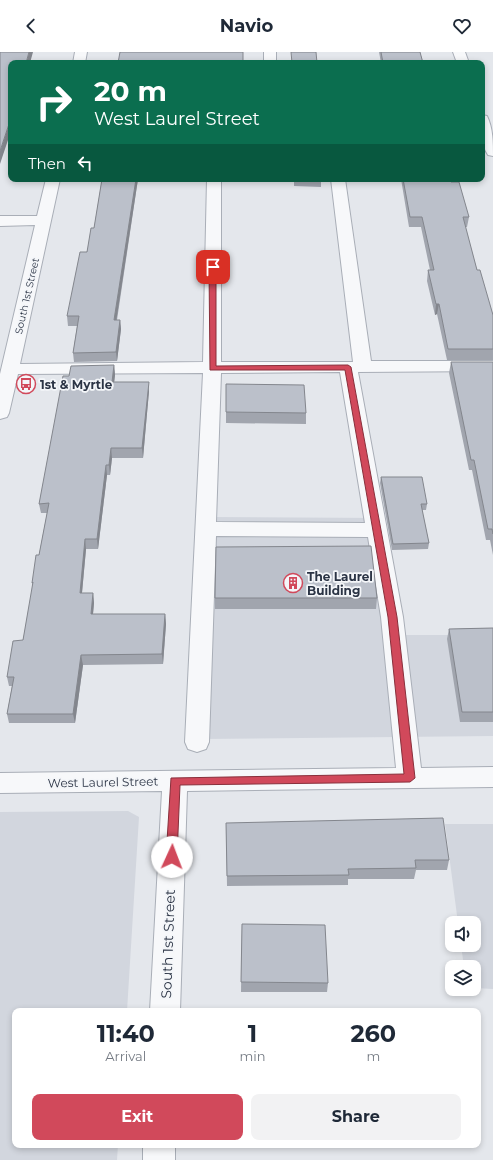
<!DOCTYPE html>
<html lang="en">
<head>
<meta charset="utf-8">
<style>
	:root { --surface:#fff; --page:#f2f2f3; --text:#1f2937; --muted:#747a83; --accent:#d1495b }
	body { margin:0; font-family:Montserrat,sans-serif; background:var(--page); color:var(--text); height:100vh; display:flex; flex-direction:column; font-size:15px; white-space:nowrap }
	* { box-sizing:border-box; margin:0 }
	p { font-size:13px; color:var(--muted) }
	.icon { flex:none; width:22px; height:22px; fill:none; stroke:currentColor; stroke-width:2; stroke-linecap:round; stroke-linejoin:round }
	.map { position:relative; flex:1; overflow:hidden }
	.details { position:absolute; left:12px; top:956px; width:469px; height:140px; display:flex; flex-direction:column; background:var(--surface); border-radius:8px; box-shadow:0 2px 6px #0003 }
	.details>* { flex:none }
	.guide { position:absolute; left:8px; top:8px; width:477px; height:122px; border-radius:8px; box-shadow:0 2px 6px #0003; background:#0b6e4f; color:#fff; overflow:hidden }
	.controls { position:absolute; left:445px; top:864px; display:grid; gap:8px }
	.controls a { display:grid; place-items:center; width:36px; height:36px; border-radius:8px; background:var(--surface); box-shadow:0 2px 6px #0003; font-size:20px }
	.pin { position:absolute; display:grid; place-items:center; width:34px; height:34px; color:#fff; margin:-17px; border-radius:8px; box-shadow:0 2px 6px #0006 }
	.me { position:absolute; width:44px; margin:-22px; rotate:2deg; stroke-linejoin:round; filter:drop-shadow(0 0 3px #0008) }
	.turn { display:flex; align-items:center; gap:14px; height:84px; padding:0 20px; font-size:18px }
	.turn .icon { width:52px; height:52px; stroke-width:2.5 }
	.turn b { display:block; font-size:28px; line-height:34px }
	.then { display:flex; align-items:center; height:38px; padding:0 20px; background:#0003; gap:8px; font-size:15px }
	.eta { display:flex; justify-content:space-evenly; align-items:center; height:68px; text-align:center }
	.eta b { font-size:24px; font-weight:700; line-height:28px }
	.primary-button { display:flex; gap:8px; margin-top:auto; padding:8px 20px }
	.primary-button a { flex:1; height:46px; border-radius:8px; background:var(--accent); color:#fff; font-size:16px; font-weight:700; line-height:46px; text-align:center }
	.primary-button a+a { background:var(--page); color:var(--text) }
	header { display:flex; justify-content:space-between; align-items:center; height:52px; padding:0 20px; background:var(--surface); font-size:18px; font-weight:700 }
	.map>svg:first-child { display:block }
</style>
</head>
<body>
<header><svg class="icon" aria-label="back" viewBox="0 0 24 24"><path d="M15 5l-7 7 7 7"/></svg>Navio<svg class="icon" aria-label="heart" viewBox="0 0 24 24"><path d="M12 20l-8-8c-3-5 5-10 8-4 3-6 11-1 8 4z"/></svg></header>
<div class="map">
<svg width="493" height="1108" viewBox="0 0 493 1108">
	<rect width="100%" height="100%" fill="#e4e7ec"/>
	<g fill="#d2d6de">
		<polygon points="209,465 382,466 396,583 493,583 493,684 202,687"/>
		<polygon points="128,759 139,765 127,959 15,959 15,1093 118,1093 117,1108 0,1108 0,760"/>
		<polygon points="445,772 493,772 493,937 474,936 474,915 464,915 461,893 474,893 474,871 458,871"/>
	</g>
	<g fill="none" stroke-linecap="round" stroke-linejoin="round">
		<defs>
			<g id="minor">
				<polygon points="75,0 87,0 85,11 73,11"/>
				<rect x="264" y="0" width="12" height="11"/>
				<polygon points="453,0 465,0 469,11 457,11"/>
				<path d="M482 63 487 64C493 76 493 91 493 104L488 103C480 91 482 76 482 63Z"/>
				<path d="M46 127H60L20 312 203 310 207 127H221V310H353L331 127H345L371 309H493V319L358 320 403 565 421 716 493 715V735L187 739 180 959H150L162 739 0 741V721L396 716 381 565 368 485 216 484 209 690 206 697 197 700 188 697 185 690 203 321 18 322 9 361 7 365 0 367V322L35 173 0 174V164H37ZM340 320 365 471 216 470 221 321Z"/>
				<rect x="143" y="1093" width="32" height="15"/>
			</g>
		</defs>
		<use href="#minor" stroke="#a9aeb7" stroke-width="2"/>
		<use href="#minor" fill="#f7f8fa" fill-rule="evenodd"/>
	</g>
	<g fill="#a1a5ae">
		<polygon points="379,0 420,0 423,11 381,11"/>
		<polygon points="102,127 138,127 117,268 120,268 121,277 117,309 74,310 73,301 77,274 68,274 67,264 94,176"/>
		<polygon points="294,127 321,127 321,135 294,134"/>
		<polygon points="401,127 450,127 451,130 469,165 467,175 465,175 477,218 493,263 493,308 447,308 437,262 435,263 427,229 428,218 430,218 421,175 409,175"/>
		<polygon points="451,310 493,310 493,503 490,488 486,488 472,418 469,418 449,321"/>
		<polygon points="114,313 115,323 114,330 149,339 143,406 112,406 110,423 107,423 98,497 86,497 82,541 93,541 94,551 93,562 165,562 166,572 163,612 83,613 75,671 9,671 7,662 12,634 9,634 7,625 23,588 33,536 32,531 39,503 47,461 41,461 39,452 69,324"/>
		<polygon points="226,332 306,361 306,372 226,371"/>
		<polygon points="381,425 427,452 426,458 422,458 429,491 428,497 392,498 380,431"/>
		<polygon points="215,546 377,546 376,557 215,557"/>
		<polygon points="493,576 493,670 460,670 447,587 449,577"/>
		<polygon points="226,771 449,808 447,818 416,818 414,827 348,827 348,833 227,834"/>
		<polygon points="242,872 328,931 327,940 241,940"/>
	</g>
	<g fill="#83868d">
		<polygon points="29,0 33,0 30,11 26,11"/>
		<polygon points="11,66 11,79 0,112 0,99"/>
		<polygon points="136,127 138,127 115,277 114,268"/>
		<polygon points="436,252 439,252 437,262 435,263"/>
		<polygon points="120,268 121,277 117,309 116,300"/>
		<polygon points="114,313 115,323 113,340 112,330"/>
		<polygon points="149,330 149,339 143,406 142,396"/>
		<polygon points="111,396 112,406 110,423 109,413"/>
		<polygon points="106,413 107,423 98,497 97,487"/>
		<polygon points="85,487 86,497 81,551 80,541"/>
		<polygon points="93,541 94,551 92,572 91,562"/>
		<polygon points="165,562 166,572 163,612 162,602"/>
		<polygon points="81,603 83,613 75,671 73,662"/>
	</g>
	<g fill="#bbc0ca" stroke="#83868d">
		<polygon points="0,0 29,0 26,11 11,11 11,66 0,99"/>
		<polygon points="120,0 243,0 243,11 118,11"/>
		<polygon points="291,0 316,0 317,11 292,11"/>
		<polygon points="381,0 420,0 423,11 383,11"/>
		<polygon points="102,127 136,127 114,268 120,268 116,300 73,301 79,264 67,264 80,200 87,200 91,176 94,176"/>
		<rect x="294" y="127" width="27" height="1"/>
		<polygon points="403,127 450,127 451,130 459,130 469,165 463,165 477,218 480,218 493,263 493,297 448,297 439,252 436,252 428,218 434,218 422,165 410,165"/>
		<polygon points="451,310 493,310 493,482 492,477 488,477 474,408 471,408"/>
		<polygon points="114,313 112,330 149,330 142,396 111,396 109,413 106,413 97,487 85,487 80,541 93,541 91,562 165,562 162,602 81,603 73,662 7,662 14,625 7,625 13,589 23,588 33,530 32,531 36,503 39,503 49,451 39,452 63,324 69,324 71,314"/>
		<polygon points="226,332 304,333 306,361 226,360"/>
		<polygon points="381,425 422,425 427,452 421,452 429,491 393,492"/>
		<polygon points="371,494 377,546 215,546 216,495"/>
		<polygon points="493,576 493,660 462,660 449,577"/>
		<polygon points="443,766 449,808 415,808 416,816 348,817 349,823 227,824 226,771"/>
		<polygon points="242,872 325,873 328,931 241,930"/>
	</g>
	<polygon fill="#d1495b" stroke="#882f3b" points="213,213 216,215 216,314 348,313 351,315 397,565 415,726 410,730 180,733 177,805 176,808 168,808 166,805 171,726 404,722 388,565 345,318 210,318 209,215"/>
	<defs>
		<symbol id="bus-ring" viewBox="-11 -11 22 22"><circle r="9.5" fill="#f4f6f9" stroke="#d1495b" stroke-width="1.5"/><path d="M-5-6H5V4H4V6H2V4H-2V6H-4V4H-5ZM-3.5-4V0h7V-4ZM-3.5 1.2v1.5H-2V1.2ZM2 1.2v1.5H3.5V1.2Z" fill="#d1495b"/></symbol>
		<symbol id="building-ring" viewBox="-11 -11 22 22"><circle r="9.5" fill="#f4f6f9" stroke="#d1495b" stroke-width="1.5"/><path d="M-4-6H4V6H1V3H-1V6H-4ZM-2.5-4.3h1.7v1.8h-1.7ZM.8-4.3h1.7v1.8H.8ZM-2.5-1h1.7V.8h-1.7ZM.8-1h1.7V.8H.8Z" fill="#d1495b"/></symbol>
	</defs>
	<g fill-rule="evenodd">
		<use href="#bus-ring" x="15" y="321" width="22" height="22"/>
		<use href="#building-ring" x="282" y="520" width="22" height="22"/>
	</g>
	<g text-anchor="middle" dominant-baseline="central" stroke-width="3.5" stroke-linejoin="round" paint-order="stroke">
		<g font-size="10" fill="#2b3445" stroke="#f4f6f9">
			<text transform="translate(27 244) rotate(-77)">South 1st Street</text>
		</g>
		<g font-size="12" font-weight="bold" fill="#2b3445" stroke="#f4f6f9" text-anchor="start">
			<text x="40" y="332">1st &amp; Myrtle</text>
			<text x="307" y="524">The Laurel<tspan x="307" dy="14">Building</tspan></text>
		</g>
		<g font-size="12" fill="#2b3445" stroke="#f4f6f9">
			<text transform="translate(103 730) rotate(-1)">West Laurel Street</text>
		</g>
		<g font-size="14" fill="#2b3445" stroke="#f4f6f9">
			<text transform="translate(168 892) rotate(-88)">South 1st Street</text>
		</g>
	</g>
</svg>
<div class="controls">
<a><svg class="icon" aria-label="sound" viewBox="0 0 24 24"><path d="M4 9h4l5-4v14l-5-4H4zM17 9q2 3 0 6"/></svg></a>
<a><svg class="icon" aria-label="layers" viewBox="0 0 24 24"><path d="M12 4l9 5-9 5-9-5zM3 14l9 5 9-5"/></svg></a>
</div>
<div class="pin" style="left:213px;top:215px;background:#d93025"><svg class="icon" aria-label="arrive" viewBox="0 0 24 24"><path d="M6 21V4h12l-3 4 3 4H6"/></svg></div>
<svg class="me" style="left:172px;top:805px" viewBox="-20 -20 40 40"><circle r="19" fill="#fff"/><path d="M0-13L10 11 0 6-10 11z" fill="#d1495b"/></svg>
<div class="guide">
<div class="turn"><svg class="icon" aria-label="right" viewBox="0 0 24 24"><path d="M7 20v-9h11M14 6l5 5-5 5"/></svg><div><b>20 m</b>West Laurel Street</div></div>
<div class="then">Then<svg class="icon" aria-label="left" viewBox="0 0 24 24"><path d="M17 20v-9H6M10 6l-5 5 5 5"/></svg></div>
</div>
<section class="details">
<div class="eta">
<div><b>11:40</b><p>Arrival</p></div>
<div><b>1</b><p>min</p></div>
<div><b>260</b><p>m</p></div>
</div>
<div class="primary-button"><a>Exit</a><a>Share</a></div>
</section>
</div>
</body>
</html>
